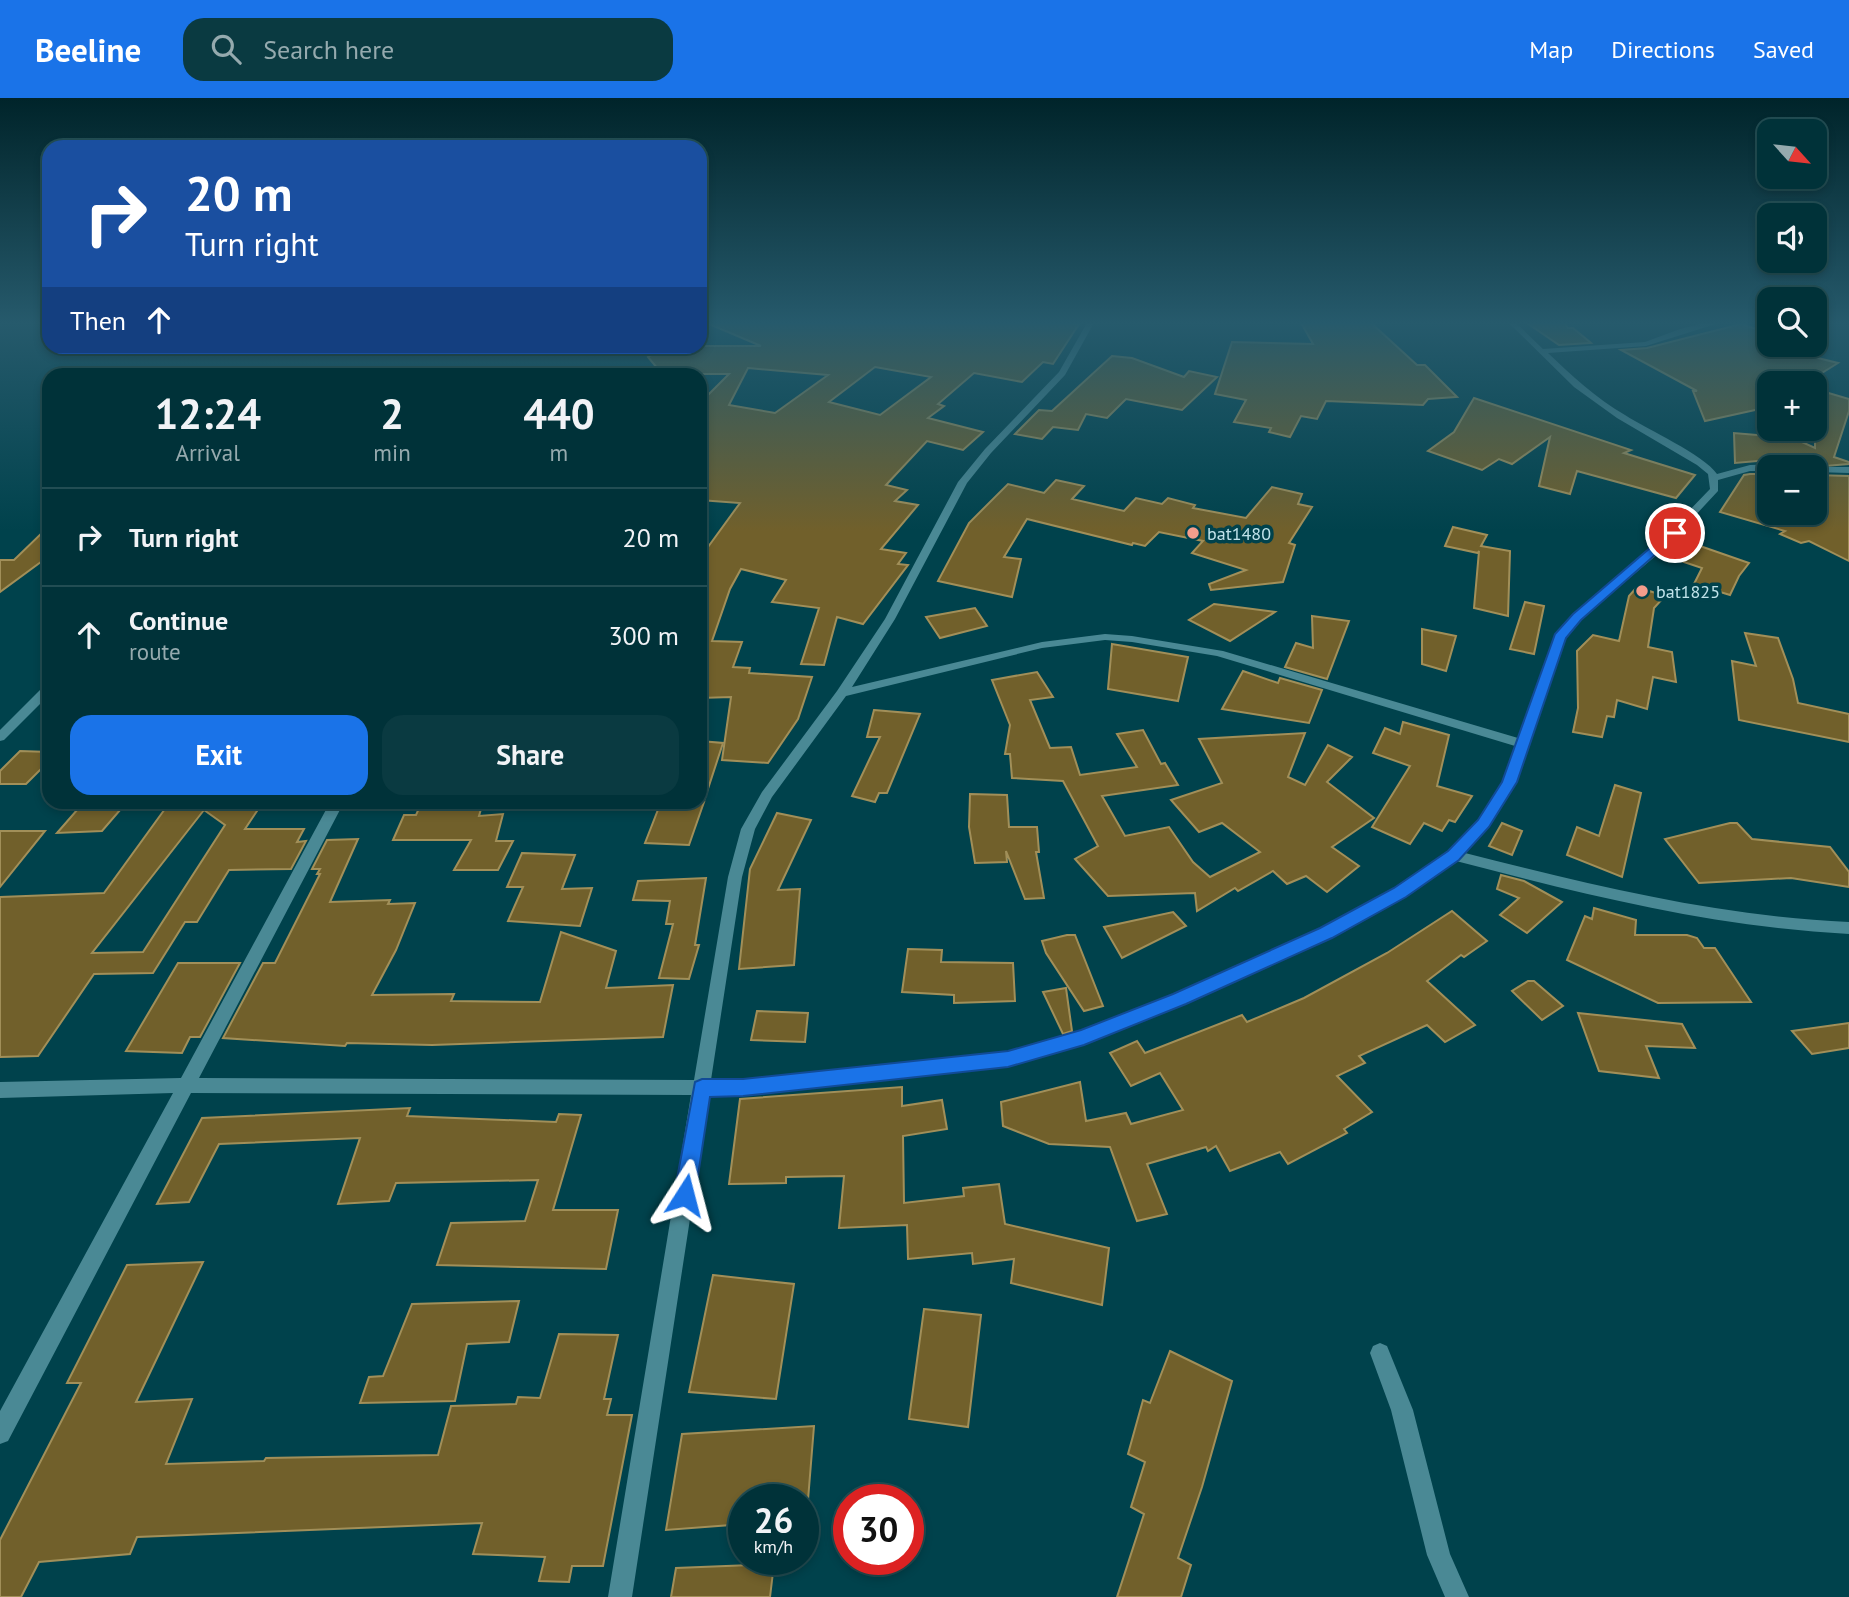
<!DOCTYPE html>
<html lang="en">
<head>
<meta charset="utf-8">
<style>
	:root { --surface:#003239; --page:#0a3a41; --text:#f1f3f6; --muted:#95aaae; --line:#224d53; --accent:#1a73e8 }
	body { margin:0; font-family:"PT Sans",sans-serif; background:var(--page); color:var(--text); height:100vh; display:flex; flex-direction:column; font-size:26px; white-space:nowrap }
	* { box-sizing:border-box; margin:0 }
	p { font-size:23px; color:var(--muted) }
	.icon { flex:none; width:38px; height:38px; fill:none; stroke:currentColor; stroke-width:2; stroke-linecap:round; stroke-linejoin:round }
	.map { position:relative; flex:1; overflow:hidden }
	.details { position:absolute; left:42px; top:270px; width:665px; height:441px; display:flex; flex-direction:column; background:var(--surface); border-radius:21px; box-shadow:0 4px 10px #0003,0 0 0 2px var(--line) }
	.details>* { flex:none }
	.hud { position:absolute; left:42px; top:42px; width:665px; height:214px; border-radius:21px; box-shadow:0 4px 10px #0003,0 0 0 2px var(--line); background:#1a4fa0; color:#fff; overflow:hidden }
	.needle { width:46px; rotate:117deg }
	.buttons { position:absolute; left:1757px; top:21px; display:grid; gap:14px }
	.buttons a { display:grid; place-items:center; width:70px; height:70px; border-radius:14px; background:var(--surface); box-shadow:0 4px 10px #0003,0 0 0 2px var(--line); font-size:35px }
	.speed { position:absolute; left:728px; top:1386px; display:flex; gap:14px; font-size:35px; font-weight:700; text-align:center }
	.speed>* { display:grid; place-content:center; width:91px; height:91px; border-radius:50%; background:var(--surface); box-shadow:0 4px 10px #0003,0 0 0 2px var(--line); line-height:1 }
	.speed small { font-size:18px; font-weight:400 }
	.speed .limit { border:10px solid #d22; background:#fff; color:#111 }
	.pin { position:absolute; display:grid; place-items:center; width:60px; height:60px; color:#fff; margin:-30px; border:4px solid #fff; border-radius:50%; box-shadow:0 2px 7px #0007 }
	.me { position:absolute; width:77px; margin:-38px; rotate:9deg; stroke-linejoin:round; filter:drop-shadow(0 0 5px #0008) }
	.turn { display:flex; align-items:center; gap:24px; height:147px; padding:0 28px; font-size:32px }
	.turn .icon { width:91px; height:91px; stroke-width:2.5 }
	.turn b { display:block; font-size:49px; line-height:60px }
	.then { display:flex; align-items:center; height:66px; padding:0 28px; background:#0003; gap:14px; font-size:26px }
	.eta { display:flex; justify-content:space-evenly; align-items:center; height:119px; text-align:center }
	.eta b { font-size:42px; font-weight:600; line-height:49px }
	.button { display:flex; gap:14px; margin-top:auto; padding:14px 28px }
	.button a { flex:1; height:80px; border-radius:21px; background:var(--accent); color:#fff; font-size:28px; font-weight:600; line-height:80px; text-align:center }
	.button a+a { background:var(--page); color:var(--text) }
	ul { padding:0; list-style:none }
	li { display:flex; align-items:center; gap:21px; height:98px; padding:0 28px; border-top:2px solid var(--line) }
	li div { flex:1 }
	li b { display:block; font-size:26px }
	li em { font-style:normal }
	header { display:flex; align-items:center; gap:42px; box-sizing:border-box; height:98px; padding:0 35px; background:var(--accent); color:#fff }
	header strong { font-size:33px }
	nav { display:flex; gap:38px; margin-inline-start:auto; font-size:24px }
	.search { width:490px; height:63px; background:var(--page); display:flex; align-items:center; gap:18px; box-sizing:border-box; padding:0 24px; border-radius:21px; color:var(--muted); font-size:26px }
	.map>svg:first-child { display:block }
</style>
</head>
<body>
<header>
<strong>Beeline</strong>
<div class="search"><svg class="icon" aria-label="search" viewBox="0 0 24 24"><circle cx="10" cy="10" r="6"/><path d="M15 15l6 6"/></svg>Search here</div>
<nav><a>Map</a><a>Directions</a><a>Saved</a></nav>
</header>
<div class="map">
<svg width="1849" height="1499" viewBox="0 0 1849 1499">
	<rect width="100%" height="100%" fill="#00424c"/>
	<g fill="#71602b" stroke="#a18f59" stroke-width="2" fill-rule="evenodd">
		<path d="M702 223H1057L1079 226 1053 266 1043 264 1022 284 974 275 938 306 944 308 928 320 983 334 963 352 927 343 886 387 907 392 895 403 918 407 881 451 906 455 898 466 908 467 863 526 837 519 824 567 801 566 819 510 772 504 786 482 741 471 730 491 712 543 742 544 733 569 750 570 749 575 812 579 798 621 768 665 722 662 731 599 700 600V460L740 405 700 402V305L729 276H662L648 259 667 248H761ZM875 269 931 279 880 317 829 304ZM748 270 828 277 775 315 729 307Z"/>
		<polygon points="1300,223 1369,223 1417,267 1425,267 1457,299 1428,301 1423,307 1326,303 1317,321 1301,318 1290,339 1269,334 1271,330 1234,324 1246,302 1215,296 1232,244 1313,246"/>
		<polygon points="1524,223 1563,223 1568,230 1573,230 1591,245 1559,247"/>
		<polygon points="1741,226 1769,235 1769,247 1808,247 1789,253 1838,265 1812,281 1799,285 1769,284 1769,309 1705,323 1693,293 1697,293 1621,252 1647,250"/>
		<polygon points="1112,258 1132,260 1184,279 1189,273 1217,279 1182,312 1126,301 1107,320 1086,316 1078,332 1053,329 1042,341 1015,336 1039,312 1052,313"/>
		<polygon points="1815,291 1849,301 1849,313 1834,359 1849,364 1849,366 1813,369 1769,362 1735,365 1734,335 1769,338 1802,344 1815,350"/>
		<polygon points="1474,300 1631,352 1624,355 1695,377 1676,400 1577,373 1570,396 1539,388 1550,339 1512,366 1499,361 1482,372 1428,353 1454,334"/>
		<polygon points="1750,376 1769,376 1769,415 1815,415 1815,377 1849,378 1849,463 1809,443 1801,445 1780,436 1785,433 1720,414 1744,377"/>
		<polygon points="1056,382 1084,388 1072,401 1124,413 1136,400 1162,406 1168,400 1195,407 1193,410 1246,420 1272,389 1302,396 1298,406 1312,409 1289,445 1295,447 1283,484 1211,492 1209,486 1246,472 1192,455 1203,443 1159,434 1145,448 1133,445 1132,447 1027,421 1004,459 1021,461 1012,499 938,483 969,425 1008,386 1044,395"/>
		<polygon points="49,428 49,458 0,494 0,462 14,462"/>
		<polygon points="1453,429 1487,437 1481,448 1510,453 1508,518 1474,510 1479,453 1478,455 1445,448"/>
		<polygon points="1700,448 1749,465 1739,478 1730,497 1694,486 1702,470 1684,464"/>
		<polygon points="1637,489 1665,498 1654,510 1648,549 1672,554 1676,584 1653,579 1647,611 1617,602 1614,619 1607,618 1602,639 1573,634 1578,610 1577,553 1593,537 1619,543 1629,498"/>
		<polygon points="1525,504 1544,508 1534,556 1510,551"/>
		<polygon points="1214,506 1275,514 1230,543 1189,522"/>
		<polygon points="975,510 987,528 940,540 926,519"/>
		<polygon points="1312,518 1349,523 1327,581 1285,569 1296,545 1313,550"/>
		<polygon points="1422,531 1456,538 1446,573 1422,566"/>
		<polygon points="1745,535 1778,540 1793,581 1798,605 1849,616 1849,644 1739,622 1732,563 1756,568"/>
		<polygon points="1112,546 1188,559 1178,603 1108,591"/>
		<polygon points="1243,573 1278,585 1280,580 1322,592 1309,625 1222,611"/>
		<polygon points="1037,574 1053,599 1030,602 1050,650 1071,649 1080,677 1137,669 1117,636 1143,632 1161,666 1165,665 1178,687 1102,698 1125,738 1169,729 1193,764 1210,779 1260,754 1222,725 1199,734 1171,702 1222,685 1199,641 1305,635 1288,679 1305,687 1328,647 1352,659 1327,684 1374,720 1332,749 1359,768 1327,794 1306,778 1287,786 1273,773 1238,793 1235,790 1197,813 1195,795 1108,798 1075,761 1098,748 1063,683 1012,680 1010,656 1005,656 1010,627 992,582"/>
		<polygon points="874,612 920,616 887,695 879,695 875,704 852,698 880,639 867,639"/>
		<polygon points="1403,624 1449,637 1437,688 1472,698 1455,724 1449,722 1442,733 1424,725 1410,746 1372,729 1410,668 1373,655 1385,630 1400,636"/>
		<polygon points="700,643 723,645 704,703 700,703"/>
		<polygon points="20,653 49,654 49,663 26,686 0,686 0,673"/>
		<polygon points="1615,687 1641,695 1622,779 1567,757 1577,729 1599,738"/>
		<polygon points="970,696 1007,697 1009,729 1037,729 1039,754 1036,754 1044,800 1025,801 1006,753 1007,764 975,765 969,729"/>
		<polygon points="84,704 127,704 102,733 57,735"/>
		<path d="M170 704H263L245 731H304L297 744 306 743 291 771 229 772 197 824H185L153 875 94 876 38 958 0 959V799L104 795ZM204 712 225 727 143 854 92 855Z"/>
		<polygon points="483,704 479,718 503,716 496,743 513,743 498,772 454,772 471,742 393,742 404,717 416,717 421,706"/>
		<polygon points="661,704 704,704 689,747 645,745"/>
		<polygon points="777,715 811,722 778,792 800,791 794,867 739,871 750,771"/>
		<polygon points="1502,725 1522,733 1512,757 1489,748"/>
		<polygon points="1730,725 1737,725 1752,741 1830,749 1849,774 1849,789 1791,780 1699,785 1665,741"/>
		<polygon points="0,733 45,733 0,789"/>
		<polygon points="358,741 330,804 390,802 388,806 415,805 396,852 372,897 454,896 451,903 540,904 561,834 616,853 606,890 673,887 663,939 432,947 347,945 345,948 223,940 263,865 275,865 320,776 317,776 320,771 312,771 327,742"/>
		<polygon points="522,755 575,757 562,791 592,790 580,828 508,823 523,789 507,789"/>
		<polygon points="1501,777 1524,783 1562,804 1527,835 1500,817 1519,800 1497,791"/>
		<polygon points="706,780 695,847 699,847 689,881 659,880 673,826 666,826 670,803 633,802 638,783"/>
		<polygon points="1594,810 1636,822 1635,837 1687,837 1697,840 1704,850 1715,850 1751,904 1658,905 1567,862 1585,818 1592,821"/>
		<polygon points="1452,813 1487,843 1464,859 1461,857 1427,883 1475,927 1445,944 1427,927 1359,958 1365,965 1337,978 1372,1014 1344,1031 1347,1035 1288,1066 1280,1054 1230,1073 1216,1048 1208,1053 1206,1049 1147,1066 1167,1116 1137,1123 1110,1049 1049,1046 1003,1028 1001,1004 1080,984 1086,1023 1126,1015 1131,1026 1183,1012 1160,975 1131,988 1110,955 1137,943 1145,955 1242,917 1247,924 1304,900 1387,855"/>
		<polygon points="1173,814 1186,828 1122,860 1104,829"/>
		<polygon points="1067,837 1075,837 1103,908 1084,913 1046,855 1042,843"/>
		<polygon points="908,851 942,852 941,864 1013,865 1015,903 954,905 954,897 902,894"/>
		<polygon points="178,865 240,865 200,939 190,939 182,955 126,953"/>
		<polygon points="1528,883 1534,883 1563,908 1542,922 1512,893"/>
		<polygon points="1066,890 1072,933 1063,936 1043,894"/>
		<polygon points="757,913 808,915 805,944 751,942"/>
		<polygon points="1578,915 1682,926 1695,950 1646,948 1659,980 1599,973"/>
		<polygon points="1849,925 1849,950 1812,956 1792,933"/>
		<polygon points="902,989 902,1008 942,1002 947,1031 903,1038 904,1105 964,1098 963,1090 999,1086 1005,1126 1109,1150 1102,1207 1011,1185 1014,1161 973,1166 972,1155 908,1161 907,1127 839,1130 844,1078 786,1079 786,1085 729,1086 740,1001"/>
		<polygon points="410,1010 407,1018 556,1024 559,1016 581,1017 553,1112 618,1112 606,1171 437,1167 451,1125 525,1123 538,1082 396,1085 389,1103 338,1106 360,1040 219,1046 189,1104 157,1106 202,1020"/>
		<polygon points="203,1164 136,1304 192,1301 166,1366 264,1363 266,1360 438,1357 451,1308 516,1306 518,1299 540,1300 559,1236 618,1237 604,1301 611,1301 607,1317 632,1317 603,1468 572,1468 569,1484 539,1483 545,1459 473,1456 482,1425 137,1439 130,1456 39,1464 21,1499 0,1499 0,1442 81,1285 67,1285 127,1167"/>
		<polygon points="713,1177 794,1186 776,1301 689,1294"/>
		<polygon points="519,1203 509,1244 467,1246 455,1303 360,1305 369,1279 383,1278 412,1206"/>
		<polygon points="924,1211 981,1217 968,1329 909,1321"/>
		<polygon points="1170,1253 1232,1283 1202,1389 1178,1460 1191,1467 1181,1499 1117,1499 1144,1416 1131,1409 1145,1364 1128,1356 1143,1302 1150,1305"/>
		<polygon points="814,1328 808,1402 744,1402 744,1426 666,1432 682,1336"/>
		<polygon points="774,1466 770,1499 671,1499 676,1470"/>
	</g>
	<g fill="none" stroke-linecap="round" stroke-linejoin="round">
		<g fill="#4a8995" fill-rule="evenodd">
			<path d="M1088 223H1095L1065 277 991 355 967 385 895 521 852 589 1042 544 1105 536 1132 538 1223 553 1518 640 1556 537 1573 517 1657 446 1710 391 1708 376 1697 367 1617 320 1574 289 1507 223H1514L1543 251 1645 244 1680 231 1712 223H1725L1646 248 1548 255C1572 278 1596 300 1625 317 1648 332 1703 356 1717 376L1750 367 1791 366 1795 369H1769V373H1750L1718 382V393L1665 450 1581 521 1565 540 1516 684 1489 729 1465 755C1593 787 1716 818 1849 824V836C1713 829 1587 797 1456 763L1405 799 1331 839 1186 906 1084 946 1008 968 743 998 709 997 632 1499H608L691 997 191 995 8 1343 0 1346V1313L173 995 0 1000V984L181 980 328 708 334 704 340 705 342 708 199 980 694 982 728 779 741 731 762 694 837 593 885 521 958 384 985 351 1059 274ZM1105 542 1132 544 1217 558 1515 648 1502 684 1479 723 1449 753 1395 791 1321 831 1174 896 1082 933 1008 954 743 982H711L742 779 755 731 772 699 846 598 1042 550Z"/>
			<polygon points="1812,369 1849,369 1849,375 1815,374 1815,369"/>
			<polygon points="49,586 49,597 4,642 0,643 0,632 45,587"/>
			<polygon points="1380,1245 1387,1248 1413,1312 1450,1456 1469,1499 1445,1499 1427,1457 1391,1312 1370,1255 1373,1248"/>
		</g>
	</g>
	<linearGradient id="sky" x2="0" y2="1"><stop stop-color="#00242a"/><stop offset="0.52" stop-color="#265a6c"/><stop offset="1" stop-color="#265a6c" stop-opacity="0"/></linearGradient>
	<rect width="1849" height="433" fill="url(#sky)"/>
	<polygon fill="#1a73e8" stroke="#114b97" stroke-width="2" points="1671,432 1680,435 1581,522 1566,540 1517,684 1489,729 1459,762 1406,799 1332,840 1186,906 1084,947 1008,969 743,998 710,999 695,1097 692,1104 685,1107 677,1104 674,1097 695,984 702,981 743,981 1008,953 1081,932 1173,896 1320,830 1394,790 1448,753 1478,722 1502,684 1555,536 1573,516"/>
	<g fill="#f49d8c" stroke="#00424c" stroke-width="2.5">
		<circle cx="1193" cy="435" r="7"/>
		<circle cx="1642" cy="493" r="7"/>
	</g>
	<g text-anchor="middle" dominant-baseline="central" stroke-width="7" stroke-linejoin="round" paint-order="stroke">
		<g font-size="18" fill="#c0e3ea" stroke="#00424c" text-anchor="start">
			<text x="1207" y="435">bat1480</text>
			<text x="1656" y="493">bat1825</text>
		</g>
	</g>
</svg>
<div class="buttons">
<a><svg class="needle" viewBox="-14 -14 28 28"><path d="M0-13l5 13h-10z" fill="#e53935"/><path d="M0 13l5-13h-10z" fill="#95aaae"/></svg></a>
<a><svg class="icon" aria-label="sound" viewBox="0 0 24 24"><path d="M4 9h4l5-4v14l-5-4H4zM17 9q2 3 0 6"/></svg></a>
<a><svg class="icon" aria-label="search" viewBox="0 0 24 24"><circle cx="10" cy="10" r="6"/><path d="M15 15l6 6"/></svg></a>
<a>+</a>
<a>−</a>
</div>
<div class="speed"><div>26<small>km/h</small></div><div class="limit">30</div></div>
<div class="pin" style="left:1675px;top:435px;background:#d93025"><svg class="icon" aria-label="arrive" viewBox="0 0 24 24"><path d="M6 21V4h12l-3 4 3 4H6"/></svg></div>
<svg class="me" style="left:685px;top:1097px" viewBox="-20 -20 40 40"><path d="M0-17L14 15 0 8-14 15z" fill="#1a73e8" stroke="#fff" stroke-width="4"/></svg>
<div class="hud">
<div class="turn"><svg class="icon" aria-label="right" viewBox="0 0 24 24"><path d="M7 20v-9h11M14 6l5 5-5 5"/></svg><div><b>20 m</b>Turn right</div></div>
<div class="then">Then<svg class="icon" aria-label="ahead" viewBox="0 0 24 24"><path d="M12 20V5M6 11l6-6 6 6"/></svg></div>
</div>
<section class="details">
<div class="eta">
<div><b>12:24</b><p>Arrival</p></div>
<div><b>2</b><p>min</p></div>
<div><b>440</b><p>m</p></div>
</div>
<ul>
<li><svg class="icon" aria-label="right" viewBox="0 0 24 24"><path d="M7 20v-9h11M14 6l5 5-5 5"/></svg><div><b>Turn right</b></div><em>20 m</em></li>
<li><svg class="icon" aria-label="ahead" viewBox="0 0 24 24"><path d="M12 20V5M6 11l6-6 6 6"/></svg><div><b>Continue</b><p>route</p></div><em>300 m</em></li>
</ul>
<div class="button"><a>Exit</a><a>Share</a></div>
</section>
</div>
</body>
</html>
